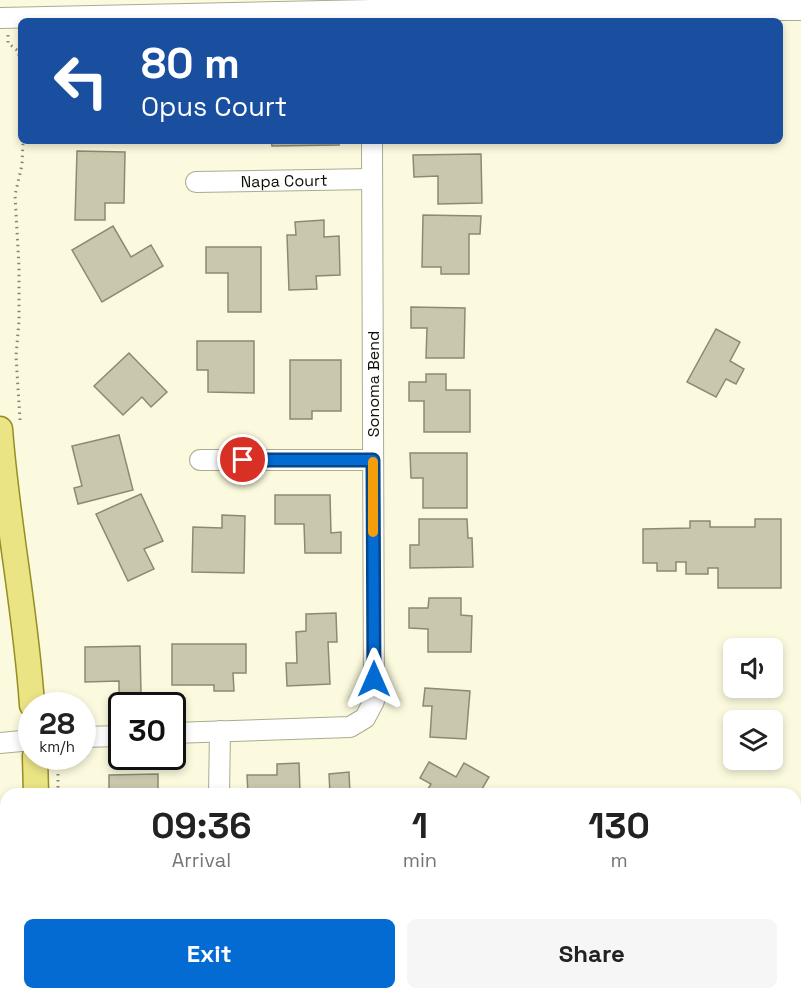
<!DOCTYPE html>
<html lang="en">
<head>
<meta charset="utf-8">
<style>
	:root { --surface:#fff; --page:#f6f6f6; --text:#222; --muted:#767676; --accent:#046bd3 }
	body { margin:0; font-family:"Space Grotesk",sans-serif; background:var(--page); color:var(--text); height:100vh; display:flex; flex-direction:column; font-size:22px; white-space:nowrap }
	* { box-sizing:border-box; margin:0 }
	p { font-size:20px; color:var(--muted) }
	.icon { flex:none; width:33px; height:33px; fill:none; stroke:currentColor; stroke-width:2; stroke-linecap:round; stroke-linejoin:round }
	.map { position:relative; flex:1; overflow:hidden }
	.details { position:absolute; left:0px; top:788px; width:801px; height:212px; display:flex; flex-direction:column; background:var(--surface); border-radius:18px 18px 0 0; box-shadow:0 3px 9px #0003 }
	.details>* { flex:none }
	.guide { position:absolute; left:18px; top:18px; width:765px; height:126px; border-radius:9px; box-shadow:0 3px 9px #0003; background:#1a4fa0; color:#fff; overflow:hidden }
	.controls { position:absolute; left:723px; top:638px; display:grid; gap:12px }
	.controls a { display:grid; place-items:center; width:60px; height:60px; border-radius:9px; background:var(--surface); box-shadow:0 3px 9px #0003; font-size:30px }
	.speed { position:absolute; left:18px; top:692px; display:flex; gap:12px; font-size:30px; font-weight:700; text-align:center }
	.speed>* { display:grid; place-content:center; width:78px; height:78px; border-radius:50%; background:var(--surface); box-shadow:0 3px 9px #0003; line-height:1 }
	.speed small { font-size:15px; font-weight:400 }
	.speed .limit { border:3px solid #111; border-radius:9px; background:#fff; color:#111 }
	.pin { position:absolute; display:grid; place-items:center; width:51px; height:51px; color:#fff; margin:-26px; border:3px solid #fff; border-radius:50%; box-shadow:0 2px 6px #0007 }
	.me { position:absolute; width:66px; margin:-33px; rotate:0deg; stroke-linejoin:round; filter:drop-shadow(0 0 4px #0008) }
	.turn { display:flex; align-items:center; gap:21px; height:126px; padding:0 24px; font-size:27px }
	.turn .icon { width:78px; height:78px; stroke-width:2.5 }
	.turn b { display:block; font-size:42px; line-height:51px }
	.eta { display:flex; justify-content:space-evenly; align-items:center; height:102px; text-align:center }
	.eta b { font-size:36px; font-weight:600; line-height:42px }
	.cta { display:flex; gap:12px; margin-top:auto; padding:12px 24px }
	.cta a { flex:1; height:69px; border-radius:9px; background:var(--accent); color:#fff; font-size:24px; font-weight:600; line-height:69px; text-align:center }
	.cta a+a { background:var(--page); color:var(--text) }
	.map>svg:first-child { display:block }
</style>
</head>
<body>
<div class="map">
<svg width="801" height="998" viewBox="0 0 801 998">
	<rect width="100%" height="100%" fill="#fbfade"/>
	<g fill="#c9c8ad" stroke="#8c8b72" stroke-width="1.5">
		<polygon points="271,141 339,141 339,145 272,146"/>
		<polygon points="77,151 125,152 124,203 105,203 105,220 75,220"/>
		<polygon points="481,154 482,203 438,204 438,176 414,177 413,155"/>
		<polygon points="423,215 481,216 480,234 469,234 469,274 441,274 441,267 422,267"/>
		<polygon points="324,220 324,237 339,236 340,275 316,276 317,289 289,290 287,235 296,235 295,222"/>
		<polygon points="113,226 131,257 151,245 163,266 102,302 72,250"/>
		<polygon points="206,247 261,247 261,312 228,312 228,273 206,273"/>
		<polygon points="411,307 465,308 464,358 426,358 427,328 411,328"/>
		<polygon points="716,329 740,342 730,361 744,369 736,384 726,379 716,397 687,382"/>
		<polygon points="197,341 254,341 254,393 208,392 208,370 197,370"/>
		<polygon points="129,353 167,392 151,407 142,397 123,415 94,386"/>
		<polygon points="290,360 341,360 341,411 312,411 312,419 290,419"/>
		<polygon points="426,374 446,374 446,390 470,390 470,432 424,432 424,401 409,401 409,382 426,382"/>
		<polygon points="119,435 133,490 78,504 74,488 82,486 72,446"/>
		<polygon points="410,453 467,453 467,508 423,508 423,478 411,478"/>
		<polygon points="141,494 163,541 144,549 154,569 128,581 96,514"/>
		<polygon points="275,495 330,495 331,533 341,532 341,553 305,553 304,524 275,524"/>
		<polygon points="222,515 245,516 244,573 192,572 193,527 222,528"/>
		<polygon points="419,519 467,519 468,538 472,538 473,567 410,568 410,545 419,545"/>
		<polygon points="755,519 781,519 781,588 718,588 718,568 708,568 708,574 686,574 686,562 676,562 676,571 657,571 657,563 643,563 643,529 690,528 690,521 710,521 710,527 755,527"/>
		<polygon points="429,598 461,598 461,615 472,616 471,652 428,652 428,629 409,628 409,608 428,608"/>
		<polygon points="336,613 337,642 328,642 330,684 287,686 286,663 297,663 296,632 306,631 306,614"/>
		<polygon points="172,644 246,644 246,673 233,673 234,691 214,691 214,685 172,685"/>
		<polygon points="140,646 141,694 119,694 119,681 85,682 85,647"/>
		<polygon points="425,688 470,691 466,739 430,737 432,706 423,706"/>
		<polygon points="429,762 456,777 464,763 489,777 479,794 425,794 431,784 420,778"/>
		<polygon points="299,763 300,792 315,791 315,794 248,794 247,775 277,775 277,764"/>
		<polygon points="349,772 350,794 330,794 329,774"/>
		<polygon points="158,774 158,794 109,794 109,775"/>
		<polygon points="434,993 487,993 486,998 432,998"/>
	</g>
	<g fill="none" stroke-linecap="round" stroke-linejoin="round">
		<defs>
			<g id="minor">
				<polyline points="0,18 372,10 801,10"/>
				<path id="s1" d="M196 182 372 179"/>
				<polyline points="200,460 373,460"/>
				<polyline points="172,733 350,727 365,718 374,701 372,141"/>
				<polyline points="82,737 122,736"/>
				<polyline points="0,743 32,740"/>
				<polyline points="219,794 220,731"/>
				<polyline points="723,993 738,998"/>
				<polyline points="680,998 698,993"/>
			</g>
			<g id="major">
				<path d="M0 429C7 522 26 613 32 705"/>
				<polyline points="35,756 36,794"/>
				<polyline points="44,993 44,998"/>
			</g>
		</defs>
		<use href="#minor" stroke="#acab91" stroke-width="22"/>
		<use href="#major" stroke="#948e23" stroke-width="27"/>
		<g stroke="#868573" stroke-width="3" stroke-dasharray="1.5 4.5" stroke-linecap="butt">
			<polyline points="8,35 8,43 18,51 21,64"/>
			<polyline points="20,420 16,356 19,321 19,267 15,195 22,165 23,141"/>
			<polyline points="58,756 58,794"/>
			<polyline points="77,998 77,993"/>
		</g>
		<use href="#minor" stroke="#fff" stroke-width="20"/>
		<use href="#major" stroke="#eae485" stroke-width="24"/>
	</g>
	<g fill="none" stroke-linecap="round" stroke-linejoin="round">
		<defs>
			<polyline id="route" points="243,460 373,460 374,679"/>
		</defs>
		<use href="#route" stroke="#034689" stroke-width="15"/>
		<use href="#route" stroke="#046bd3" stroke-width="10"/>
		<polyline stroke="#f59e0b" stroke-width="10" points="373,462 373,532"/>
	</g>
	<g text-anchor="middle" dominant-baseline="central" stroke-width="6" stroke-linejoin="round" paint-order="stroke">
		<g font-size="16" fill="#0f0f06" stroke="#fff">
			<text stroke="none"><textPath href="#s1" startOffset="88">Napa Court</textPath></text>
			<text transform="translate(373 384) rotate(-90)">Sonoma Bend</text>
		</g>
	</g>
</svg>
<div class="controls">
<a><svg class="icon" aria-label="sound" viewBox="0 0 24 24"><path d="M4 9h4l5-4v14l-5-4H4zM17 9q2 3 0 6"/></svg></a>
<a><svg class="icon" aria-label="layers" viewBox="0 0 24 24"><path d="M12 4l9 5-9 5-9-5zM3 14l9 5 9-5"/></svg></a>
</div>
<div class="speed"><div>28<small>km/h</small></div><div class="limit">30</div></div>
<div class="pin" style="left:243px;top:460px;background:#d93025"><svg class="icon" aria-label="arrive" viewBox="0 0 24 24"><path d="M6 21V4h12l-3 4 3 4H6"/></svg></div>
<svg class="me" style="left:374px;top:679px" viewBox="-20 -20 40 40"><path d="M0-17L14 15 0 8-14 15z" fill="#046bd3" stroke="#fff" stroke-width="4"/></svg>
<div class="guide">
<div class="turn"><svg class="icon" aria-label="left" viewBox="0 0 24 24"><path d="M17 20v-9H6M10 6l-5 5 5 5"/></svg><div><b>80 m</b>Opus Court</div></div>
</div>
<section class="details">
<div class="eta">
<div><b>09:36</b><p>Arrival</p></div>
<div><b>1</b><p>min</p></div>
<div><b>130</b><p>m</p></div>
</div>
<div class="cta"><a>Exit</a><a>Share</a></div>
</section>
</div>
</body>
</html>
